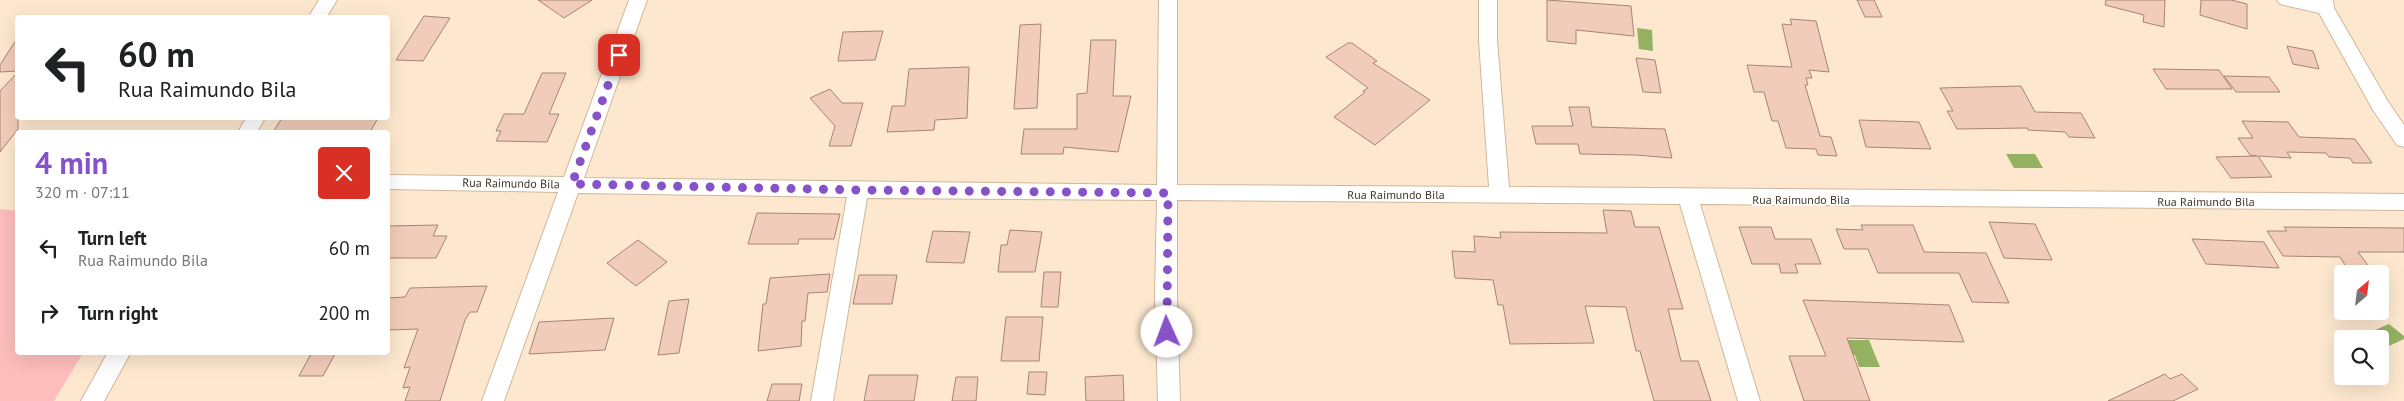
<!DOCTYPE html>
<html lang="en">
<head>
<meta charset="utf-8">
<style>
	:root { --surface:#fff; --page:#f2f2f2; --text:#202124; --muted:#757577; --accent:#8651c9 }
	body { margin:0; font-family:"PT Sans",sans-serif; background:var(--page); color:var(--text); height:100vh; display:flex; flex-direction:column; font-size:19px; white-space:nowrap }
	* { box-sizing:border-box; margin:0 }
	p { font-size:16px; color:var(--muted) }
	.icon { flex:none; width:28px; height:28px; fill:none; stroke:currentColor; stroke-width:2; stroke-linecap:round; stroke-linejoin:round }
	.map { position:relative; flex:1; overflow:hidden }
	.side { position:absolute; left:15px; top:130px; width:375px; height:225px; display:flex; flex-direction:column; background:var(--surface); border-radius:5px; box-shadow:0 5px 20px #0002 }
	.side>* { flex:none }
	.guide { position:absolute; left:15px; top:15px; width:375px; height:105px; border-radius:5px; box-shadow:0 5px 20px #0002; background:#fff; color:var(--text); overflow:hidden }
	.needle { width:32px; rotate:28deg }
	.tools { position:absolute; left:2334px; top:265px; display:grid; gap:10px }
	.tools a { display:grid; place-items:center; width:55px; height:55px; border-radius:5px; background:var(--surface); box-shadow:0 5px 20px #0002; font-size:25px }
	.pin { position:absolute; display:grid; place-items:center; width:42px; height:42px; color:#fff; margin:-21px; border-radius:10px; box-shadow:0 2px 8px #0006 }
	.me { position:absolute; width:55px; margin:-28px; rotate:358deg; stroke-linejoin:round; filter:drop-shadow(0 0 4px #0008) }
	.turn { display:flex; align-items:center; gap:18px; height:105px; padding:0 20px; font-size:22px }
	.turn .icon { width:65px; height:65px; stroke-width:2.5 }
	.turn b { display:block; font-size:35px; line-height:42px }
	.round { display:grid; place-items:center; flex:none; width:52px; height:52px; border-radius:5px; background:var(--page) }
	.overview { display:flex; align-items:center; justify-content:space-between; height:85px; padding:0 20px }
	h1 { font-size:30px; font-weight:700; line-height:38px; color:var(--accent) }
	ul { padding:0; list-style:none }
	li { display:flex; align-items:center; gap:15px; height:65px; padding:0 20px }
	li div { flex:1 }
	li b { display:block; font-size:19px }
	li em { font-style:normal }
	.map>svg:first-child { display:block }
</style>
</head>
<body>
<div class="map">
<svg width="2404" height="401" viewBox="0 0 2404 401">
	<rect width="100%" height="100%" fill="#fde8cf"/>
	<polygon fill="#fdbebd" points="0,209 17,211 18,352 83,353 54,401 0,401"/>
	<g fill="#95b263">
		<polygon points="1637,28 1652,30 1653,51 1639,49"/>
		<polygon points="2006,154 2035,154 2043,168 2014,168"/>
		<polygon points="2389,324 2404,336 2404,339 2380,350 2380,339 2364,339 2361,336"/>
		<polygon points="1832,340 1869,340 1880,367 1859,367 1855,355 1838,355"/>
	</g>
	<g fill="#f2ccba" stroke="#a78473">
		<polygon points="538,0 592,0 564,18"/>
		<polygon points="1547,0 1631,6 1634,36 1576,30 1576,44 1547,41"/>
		<polygon points="1857,0 1874,0 1882,17 1865,17"/>
		<polygon points="2106,0 2165,0 2164,27 2143,22 2144,15 2105,5"/>
		<polygon points="2201,0 2231,0 2247,4 2247,29 2200,15"/>
		<polygon points="424,16 450,18 423,61 396,60"/>
		<polygon points="1790,19 1816,21 1829,72 1809,70 1812,78 1806,78 1808,85 1805,85 1820,136 1831,137 1837,156 1818,155 1816,149 1786,148 1778,121 1772,121 1764,92 1754,92 1747,65 1792,67 1782,24 1792,25"/>
		<polygon points="1041,24 1037,108 1014,109 1020,25"/>
		<polygon points="883,31 875,60 838,61 843,32"/>
		<polygon points="18,37 18,71 0,72 0,65"/>
		<polygon points="1091,40 1116,40 1113,96 1131,96 1118,152 1064,147 1063,154 1021,154 1024,129 1077,129 1077,94 1087,93"/>
		<polygon points="1348,43 1352,43 1377,61 1373,63 1430,100 1375,145 1334,117 1365,92 1363,91 1368,88 1326,57"/>
		<polygon points="2287,46 2313,51 2319,69 2293,64"/>
		<polygon points="1636,58 1655,60 1661,93 1643,92"/>
		<polygon points="969,67 967,118 935,120 934,130 887,132 892,106 905,106 909,69"/>
		<polygon points="2153,69 2219,70 2232,89 2166,89"/>
		<polygon points="18,72 18,129 0,152 0,91"/>
		<polygon points="542,73 566,73 549,114 559,114 547,142 496,141 501,131 496,131 504,114 524,114"/>
		<polygon points="2224,76 2269,77 2280,92 2236,92"/>
		<polygon points="2021,86 2035,112 2081,113 2095,138 2069,137 2065,132 2028,130 2027,128 1957,129 1947,111 1953,111 1940,88"/>
		<polygon points="830,89 842,103 863,103 851,146 829,146 835,126 810,98"/>
		<polygon points="1569,107 1589,107 1592,127 1665,129 1672,158 1636,155 1580,154 1578,144 1536,144 1532,126 1573,126"/>
		<polygon points="282,118 378,118 370,132 273,132"/>
		<polygon points="1859,120 1919,122 1931,149 1866,147"/>
		<polygon points="2242,121 2288,122 2299,137 2355,139 2372,163 2353,163 2350,158 2329,157 2326,153 2287,152 2291,158 2258,156 2272,177 2231,178 2216,157 2257,156 2250,155 2238,138 2253,138"/>
		<polygon points="1603,210 1631,211 1635,227 1659,227 1683,309 1668,309 1681,361 1698,361 1711,401 1654,401 1640,351 1636,351 1626,307 1585,306 1594,343 1510,344 1503,305 1498,305 1493,280 1455,278 1452,251 1475,252 1474,236 1501,238 1500,232 1607,233"/>
		<polygon points="757,213 840,214 834,239 799,239 798,244 748,244"/>
		<polygon points="1989,222 2035,224 2052,260 2004,258"/>
		<polygon points="438,225 433,236 447,236 436,258 388,258 388,226"/>
		<polygon points="1861,225 1913,225 1924,252 1986,253 2009,303 1972,302 1959,273 1878,273 1868,249 1844,249 1836,229 1863,230"/>
		<polygon points="1739,227 1771,227 1775,239 1811,239 1821,264 1795,264 1798,273 1781,273 1779,264 1752,264"/>
		<polygon points="2284,227 2404,228 2404,252 2358,252 2370,268 2347,268 2340,257 2283,256 2267,231 2287,231"/>
		<polygon points="1010,230 1042,232 1035,272 998,272 1001,245 1007,245"/>
		<polygon points="933,231 970,232 964,263 926,262"/>
		<polygon points="2192,239 2264,242 2279,268 2206,264"/>
		<polygon points="638,240 667,262 636,286 607,263"/>
		<polygon points="1044,272 1061,272 1058,307 1041,307"/>
		<polygon points="830,274 827,292 808,293 805,321 802,321 801,346 758,351 763,304 766,304 770,278"/>
		<polygon points="859,275 897,275 892,304 853,304"/>
		<polygon points="487,286 477,312 470,312 465,320 440,401 405,401 410,387 403,388 410,367 404,368 418,329 388,330 388,298 405,297 410,288"/>
		<polygon points="689,299 679,353 658,355 669,301"/>
		<polygon points="1803,300 1949,305 1964,342 1847,338 1870,401 1804,401 1789,356 1826,356"/>
		<polygon points="1006,317 1043,317 1039,361 1001,361"/>
		<polygon points="614,318 605,350 529,354 539,322"/>
		<polygon points="312,352 336,352 323,376 299,376"/>
		<polygon points="1029,372 1047,372 1045,395 1027,394"/>
		<polygon points="2165,374 2170,379 2182,374 2198,389 2173,401 2108,401"/>
		<polygon points="869,375 918,375 914,401 864,401"/>
		<polygon points="1123,375 1124,401 1086,401 1085,377"/>
		<polygon points="956,377 978,377 976,401 952,401"/>
		<polygon points="772,384 802,384 799,401 767,401"/>
	</g>
	<g fill="none" stroke-linecap="round" stroke-linejoin="round">
		<defs>
			<g id="street">
				<polygon points="319,0 337,0 326,18 308,18"/>
				<polygon points="629,0 647,0 584,178 1157,185 1159,0 1177,0 1177,185 1489,187 1479,40 1479,0 1497,0 1497,40 1509,187 2404,194 2404,210 1700,204 1760,401 1738,401 1680,204 1177,200 1177,297 1180,401 1158,401 1155,297 1157,200 867,198 833,401 811,401 847,197 578,193 504,401 482,401 558,192 388,189 388,175 564,177"/>
				<polygon points="2277,0 2333,0 2334,8 2387,100 2404,125 2404,147 2397,145 2373,110 2319,13 2280,4"/>
				<polygon points="246,118 265,118 257,132 238,132"/>
				<polygon points="108,352 131,352 104,401 81,401"/>
			</g>
		</defs>
		<use href="#street" stroke="#cfb799" stroke-width="2"/>
		<use href="#street" fill="#fff" fill-rule="evenodd"/>
	</g>
	<g fill="none" stroke-linecap="round" stroke-linejoin="round">
		<polyline stroke="#8651c9" stroke-width="9" stroke-dasharray="0 16.2" points="619,55 572,184 858,190 1168,193 1167,332"/>
	</g>
	<g text-anchor="middle" dominant-baseline="central" stroke-width="4" stroke-linejoin="round" paint-order="stroke">
		<g font-size="12" fill="#41372b" stroke="#fff">
			<text transform="translate(511 183) rotate(1)">Rua Raimundo Bila</text>
			<text x="1396" y="194">Rua Raimundo Bila</text>
			<text x="1801" y="199">Rua Raimundo Bila</text>
			<text x="2206" y="201">Rua Raimundo Bila</text>
		</g>
	</g>
</svg>
<div class="tools">
<a><svg class="needle" viewBox="-14 -14 28 28"><path d="M0-13l5 13h-10z" fill="#e53935"/><path d="M0 13l5-13h-10z" fill="#757577"/></svg></a>
<a><svg class="icon" aria-label="search" viewBox="0 0 24 24"><circle cx="10" cy="10" r="6"/><path d="M15 15l6 6"/></svg></a>
</div>
<div class="pin" style="left:619px;top:55px;background:#d93025"><svg class="icon" aria-label="arrive" viewBox="0 0 24 24"><path d="M6 21V4h12l-3 4 3 4H6"/></svg></div>
<svg class="me" style="left:1167px;top:332px" viewBox="-20 -20 40 40"><circle r="19" fill="#fff"/><path d="M0-13L10 11 0 6-10 11z" fill="#8651c9"/></svg>
<div class="guide">
<div class="turn"><svg class="icon" aria-label="left" viewBox="0 0 24 24"><path d="M17 20v-9H6M10 6l-5 5 5 5"/></svg><div><b>60 m</b>Rua Raimundo Bila</div></div>
</div>
<section class="side">
<div class="overview"><div><h1>4 min</h1><p>320 m · 07:11</p></div><a class="round" style="background:#d93025;color:#fff"><svg class="icon" aria-label="close" viewBox="0 0 24 24"><path d="M6 6l12 12M18 6L6 18"/></svg></a></div>
<ul>
<li><svg class="icon" aria-label="left" viewBox="0 0 24 24"><path d="M17 20v-9H6M10 6l-5 5 5 5"/></svg><div><b>Turn left</b><p>Rua Raimundo Bila</p></div><em>60 m</em></li>
<li><svg class="icon" aria-label="right" viewBox="0 0 24 24"><path d="M7 20v-9h11M14 6l5 5-5 5"/></svg><div><b>Turn right</b></div><em>200 m</em></li>
</ul>
</section>
</div>
</body>
</html>
